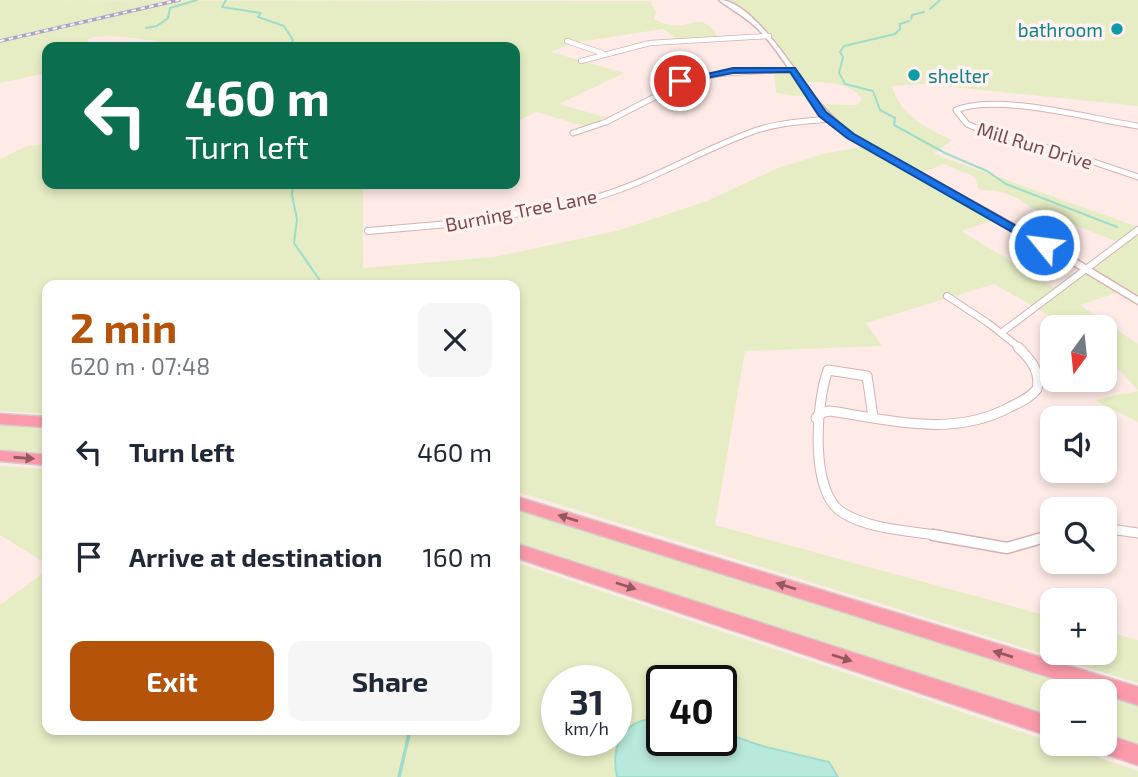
<!DOCTYPE html>
<html lang="en">
<head>
<meta charset="utf-8">
<style>
	:root { --surface:#fff; --page:#f6f6f7; --text:#1f2937; --muted:#747a83; --accent:#b45309 }
	body { margin:0; font-family:"Exo 2",sans-serif; background:var(--page); color:var(--text); height:100vh; display:flex; flex-direction:column; font-size:26px; white-space:nowrap }
	* { box-sizing:border-box; margin:0 }
	p { font-size:23px; color:var(--muted) }
	.icon { flex:none; width:38px; height:38px; fill:none; stroke:currentColor; stroke-width:2; stroke-linecap:round; stroke-linejoin:round }
	.map { position:relative; flex:1; overflow:hidden }
	.drawer { position:absolute; left:42px; top:280px; width:478px; height:455px; display:flex; flex-direction:column; background:var(--surface); border-radius:14px; box-shadow:0 4px 10px #0003 }
	.drawer>* { flex:none }
	.guide { position:absolute; left:42px; top:42px; width:478px; height:147px; border-radius:14px; box-shadow:0 4px 10px #0003; background:#0b6e4f; color:#fff; overflow:hidden }
	.needle { width:46px; rotate:195deg }
	.fabs { position:absolute; left:1040px; top:315px; display:grid; gap:14px }
	.fabs a { display:grid; place-items:center; width:77px; height:77px; border-radius:14px; background:var(--surface); box-shadow:0 4px 10px #0003; font-size:35px }
	.speed { position:absolute; left:541px; top:665px; display:flex; gap:14px; font-size:35px; font-weight:700; text-align:center }
	.speed>* { display:grid; place-content:center; width:91px; height:91px; border-radius:50%; background:var(--surface); box-shadow:0 4px 10px #0003; line-height:1 }
	.speed small { font-size:18px; font-weight:400 }
	.speed .limit { border:4px solid #111; border-radius:10px; background:#fff; color:#111 }
	.pin { position:absolute; display:grid; place-items:center; width:60px; height:60px; color:#fff; margin:-30px; border:4px solid #fff; border-radius:50%; box-shadow:0 2px 7px #0007 }
	.me { position:absolute; width:77px; margin:-38px; rotate:299deg; stroke-linejoin:round; filter:drop-shadow(0 0 5px #0008) }
	.turn { display:flex; align-items:center; gap:24px; height:147px; padding:0 28px; font-size:32px }
	.turn .icon { width:91px; height:91px; stroke-width:2.5 }
	.turn b { display:block; font-size:49px; line-height:60px }
	.round { display:grid; place-items:center; flex:none; width:74px; height:74px; border-radius:14px; background:var(--page) }
	.headline { display:flex; align-items:center; justify-content:space-between; height:119px; padding:0 28px }
	h1 { font-size:42px; font-weight:700; line-height:52px; color:var(--accent) }
	.button { display:flex; gap:14px; margin-top:auto; padding:14px 28px }
	.button a { flex:1; height:80px; border-radius:14px; background:var(--accent); color:#fff; font-size:28px; font-weight:700; line-height:80px; text-align:center }
	.button a+a { background:var(--page); color:var(--text) }
	ul { padding:0; list-style:none }
	li { display:flex; align-items:center; gap:21px; height:105px; padding:0 28px }
	li div { flex:1 }
	li b { display:block; font-size:26px }
	li em { font-style:normal }
	.map>svg:first-child { display:block }
</style>
</head>
<body>
<div class="map">
<svg width="1138" height="777" viewBox="0 0 1138 777">
	<rect width="100%" height="100%" fill="#feebe7"/>
	<g fill="#e6edc4" fill-rule="evenodd">
		<path d="M0 0 650 1 656 12 654 19C659 21 665 24 670 25 694 29 700 9 718 37L677 39 663 29 573 43 551 52 624 73 559 104 605 117 587 127 537 112 515 122 514 47C409 47 303 52 198 47 174 46 106 29 87 40L94 47H47V73L0 83V41L104 17 0 40Z"/>
		<path d="M721 0H1138V106L924 84 892 86C901 116 924 127 952 140L934 154 1138 227V301L1122 291 1080 305 1138 344V390L1104 354V327H1069L994 284 866 323 882 346 745 351 715 525 1052 617V653H1104V631L1138 640V683L515 491 514 285H47V414L0 411V159L27 146 47 144V184H400L363 190V268L494 257 616 231 707 201 778 168 823 154 866 146 851 136 815 104 857 105 862 99C849 80 823 83 801 82L811 98 776 93 774 71 791 70 758 23ZM944 164 975 177 978 188C985 192 988 190 996 191 1009 193 1020 199 1030 207L1120 243 1059 290 961 231 998 219 918 174Z"/>
		<polygon points="1138,391 1138,422 1094,400"/>
		<polygon points="0,423 47,426 47,453 0,451"/>
		<polygon points="0,466 47,469 47,564 0,535"/>
		<polygon points="514,509 579,528 1098,691 1052,691 1052,718 515,542"/>
		<path d="M515 562 1138 771V777H838L829 762 762 746 721 732V681H662L661 719H649L613 761 617 777H0V605L47 570V730H514ZM556 681H616V740H556Z"/>
		<polygon points="1104,693 1138,704 1138,746 1104,735"/>
	</g>
	<path fill="#b9e9dc" stroke="#9fdccc" stroke-width="2" d="M649 719H661L662 740H721V732L762 746 829 762 838 777H617C611 750 620 724 649 719Z"/>
	<g fill="none" stroke-linecap="round" stroke-linejoin="round">
		<g stroke="#9fdccc" stroke-width="2">
			<polyline points="226,0 222,7 261,13 258,17 284,26 293,40 290,44 309,47"/>
			<polyline points="930,9 940,0"/>
			<polyline points="911,19 912,15 924,12"/>
			<polyline points="146,28 157,26 168,18 170,8 197,0"/>
			<polyline points="842,78 839,73 843,57 840,52 844,46 895,34 900,29 900,24 909,21"/>
			<polyline points="843,80 845,84 873,91 880,110 895,118 894,125 945,153 987,171 1006,184 1117,227"/>
			<polyline points="293,184 292,195 297,219 294,243 323,285"/>
		</g>
		<polyline stroke="#9fdccc" stroke-width="3.5" points="399,777 410,730"/>
		<defs>
			<g id="street-far4">
				<polyline points="567,41 602,53"/>
				<polyline points="581,61 650,43 769,36"/>
				<path d="M670 89C707 70 752 72 792 70"/>
			</g>
			<g id="street-far3">
				<path d="M1138 126C1090 119 1000 93 956 110L967 124 983 131 1067 153 1138 177"/>
				<polyline points="573,133 606,122 674,87"/>
				<path d="M574 203C637 190 690 155 749 133 773 123 802 122 828 119"/>
			</g>
			<g id="street-far2">
				<polyline points="368,231 472,222 583,201"/>
				<polyline points="947,296 988,323 1020,348"/>
				<polyline points="1001,333 1138,230"/>
			</g>
			<g id="street-far1">
				<path d="M873 417 867 376 828 370C816 402 809 493 843 513 871 530 912 531 943 536"/>
				<path d="M816 418 820 413 830 411C891 420 953 438 1010 407 1020 402 1030 398 1037 389 1041 371 1030 359 1018 347"/>
				<polyline points="1104,528 1138,533"/>
				<polyline points="1048,536 1052,535"/>
			</g>
			<polyline id="street" points="933,535 1007,548 1052,535"/>
			<path id="secondary" d="M719 0C753 0 797 75 817 100 828 113 840 124 853 135L1069 255 1138 297V304L1063 259 849 137C836 127 824 116 813 103 794 79 780 51 758 29 746 17 732 10 719 0Z"/>
			<g id="highway">
				<polygon points="0,414 47,417 47,427 0,424"/>
				<polygon points="0,451 47,455 47,465 0,461"/>
				<polygon points="514,496 1138,687 1138,705 1104,694 1104,691 1094,691 514,508"/>
				<polygon points="514,543 1052,717 1052,737 514,557"/>
				<polygon points="1104,734 1138,745 1138,765 1096,751 1093,744 1104,744"/>
			</g>
		</defs>
		<use href="#street-far4" stroke="#d5b2b1" stroke-width="6"/>
		<use href="#street-far3" stroke="#d5b2b1" stroke-width="7"/>
		<use href="#street-far2" stroke="#d5b2b1" stroke-width="8"/>
		<use href="#street-far1" stroke="#d5b2b1" stroke-width="11"/>
		<use href="#street" stroke="#d5b2b1" stroke-width="13"/>
		<use href="#secondary" stroke="#dbb2b1" stroke-width="3"/>
		<use href="#highway" stroke="#d7c8c9" stroke-width="3"/>
		<use href="#street-far4" stroke="#fff" stroke-width="4.5"/>
		<use href="#street-far3" stroke="#fff" stroke-width="5"/>
		<use href="#street-far2" stroke="#fff" stroke-width="6"/>
		<use href="#street-far1" stroke="#fff" stroke-width="9"/>
		<use href="#street" stroke="#fff" stroke-width="10"/>
		<use href="#secondary" fill="#fff" fill-rule="evenodd"/>
		<use href="#highway" fill="#fb9aaa" fill-rule="evenodd"/>
		<defs>
			<polyline id="rail" points="0,41 179,0"/>
		</defs>
		<use href="#rail" stroke="#a8a3c9" stroke-width="3.5"/>
		<use href="#rail" stroke="#fff2ef" stroke-width="2" stroke-dasharray="4.5" stroke-linecap="butt"/>
	</g>
	<defs><path id="oneway-solid" d="M-6-.8H1V-3.2L6.5 0L1 3.2V.8H-6Z" transform="scale(1.75)"/></defs>
	<g fill="#94595f">
		<use href="#oneway-solid" transform="translate(24 458) rotate(4)"/>
		<use href="#oneway-solid" transform="translate(568 518) rotate(-163)"/>
		<use href="#oneway-solid" transform="translate(626 586) rotate(18)"/>
		<use href="#oneway-solid" transform="translate(786 586) rotate(-163)"/>
		<use href="#oneway-solid" transform="translate(1003 654) rotate(-163)"/>
		<use href="#oneway-solid" transform="translate(842 658) rotate(18)"/>
	</g>
	<polygon fill="#1a73e8" stroke="#114b97" stroke-width="2" points="733,68 795,68 826,112 854,134 1050,245 1049,248 1040,248 847,138 819,116 790,72 733,73 680,83 676,81"/>
	<g fill="#0f9aa8" stroke="#fff2ef" stroke-width="2.5">
		<circle cx="1117" cy="29" r="7"/>
		<circle cx="914" cy="75" r="7"/>
	</g>
	<g text-anchor="middle" dominant-baseline="central" stroke-width="7" stroke-linejoin="round" paint-order="stroke">
		<g font-size="19" fill="#0d838f" stroke="#fff2ef" text-anchor="end">
			<text x="1103" y="29">bathroom</text>
			<text x="928" y="75" text-anchor="start">shelter</text>
		</g>
		<g font-size="19" fill="#7a494c" stroke="#fff2ef">
			<text transform="translate(1035 145) rotate(17)">Mill Run Drive</text>
			<text transform="translate(521 210) rotate(-11)">Burning Tree Lane</text>
		</g>
	</g>
</svg>
<div class="fabs">
<a><svg class="needle" viewBox="-14 -14 28 28"><path d="M0-13l5 13h-10z" fill="#e53935"/><path d="M0 13l5-13h-10z" fill="#747a83"/></svg></a>
<a><svg class="icon" aria-label="sound" viewBox="0 0 24 24"><path d="M4 9h4l5-4v14l-5-4H4zM17 9q2 3 0 6"/></svg></a>
<a><svg class="icon" aria-label="search" viewBox="0 0 24 24"><circle cx="10" cy="10" r="6"/><path d="M15 15l6 6"/></svg></a>
<a>+</a>
<a>−</a>
</div>
<div class="speed"><div>31<small>km/h</small></div><div class="limit">40</div></div>
<div class="pin" style="left:680px;top:81px;background:#d93025"><svg class="icon" aria-label="arrive" viewBox="0 0 24 24"><path d="M6 21V4h12l-3 4 3 4H6"/></svg></div>
<svg class="me" style="left:1044px;top:245px" viewBox="-20 -20 40 40"><circle r="17" fill="#1a73e8" stroke="#fff" stroke-width="3"/><path d="M0-11L8 9 0 5-8 9z" fill="#fff"/></svg>
<div class="guide">
<div class="turn"><svg class="icon" aria-label="left" viewBox="0 0 24 24"><path d="M17 20v-9H6M10 6l-5 5 5 5"/></svg><div><b>460 m</b>Turn left</div></div>
</div>
<section class="drawer">
<div class="headline"><div><h1>2 min</h1><p>620 m · 07:48</p></div><a class="round"><svg class="icon" aria-label="close" viewBox="0 0 24 24"><path d="M6 6l12 12M18 6L6 18"/></svg></a></div>
<ul>
<li><svg class="icon" aria-label="left" viewBox="0 0 24 24"><path d="M17 20v-9H6M10 6l-5 5 5 5"/></svg><div><b>Turn left</b></div><em>460 m</em></li>
<li><svg class="icon" aria-label="arrive" viewBox="0 0 24 24"><path d="M6 21V4h12l-3 4 3 4H6"/></svg><div><b>Arrive at destination</b></div><em>160 m</em></li>
</ul>
<div class="button"><a>Exit</a><a>Share</a></div>
</section>
</div>
</body>
</html>
